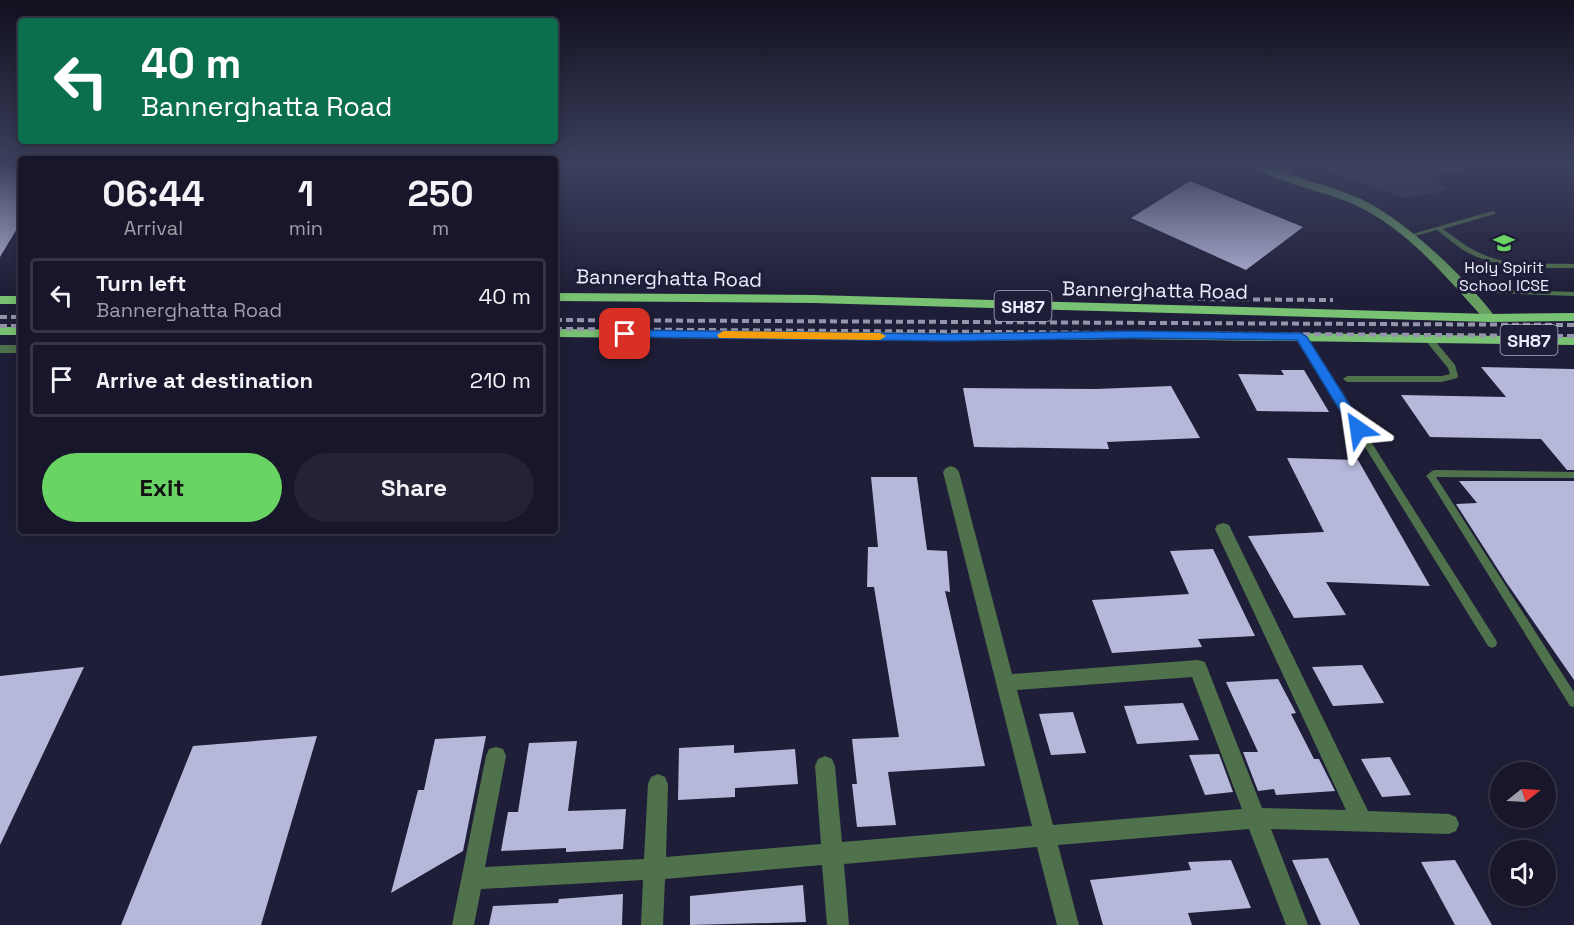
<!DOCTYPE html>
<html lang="en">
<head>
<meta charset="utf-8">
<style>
	:root { --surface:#17162a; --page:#242336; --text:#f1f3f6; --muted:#9e9fa8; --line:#363547; --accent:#69d364 }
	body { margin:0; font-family:"Space Grotesk",sans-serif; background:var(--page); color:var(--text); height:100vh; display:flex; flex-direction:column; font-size:22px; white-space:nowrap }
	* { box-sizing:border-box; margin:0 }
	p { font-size:20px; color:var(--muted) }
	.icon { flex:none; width:33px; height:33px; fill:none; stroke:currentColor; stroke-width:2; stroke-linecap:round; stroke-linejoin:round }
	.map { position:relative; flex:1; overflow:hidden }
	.panel { position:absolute; left:18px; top:156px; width:540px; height:378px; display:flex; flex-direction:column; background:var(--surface); border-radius:6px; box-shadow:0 3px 15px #0003,0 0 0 2px var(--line) }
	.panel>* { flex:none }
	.hud { position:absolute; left:18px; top:18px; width:540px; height:126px; border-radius:6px; box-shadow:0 3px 15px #0003,0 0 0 2px var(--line); background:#0b6e4f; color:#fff; overflow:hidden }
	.needle { width:39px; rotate:72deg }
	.fabs { position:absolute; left:1490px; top:762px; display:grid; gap:12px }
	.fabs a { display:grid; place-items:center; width:66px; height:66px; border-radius:50%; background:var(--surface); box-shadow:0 3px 15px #0003,0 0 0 2px var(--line); font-size:30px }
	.pin { position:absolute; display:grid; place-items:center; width:51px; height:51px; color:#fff; margin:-26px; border-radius:12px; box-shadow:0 3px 9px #0006 }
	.me { position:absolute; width:66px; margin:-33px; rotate:328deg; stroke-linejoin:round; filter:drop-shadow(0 0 4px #0008) }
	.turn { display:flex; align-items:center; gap:21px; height:126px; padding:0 24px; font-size:27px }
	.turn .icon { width:78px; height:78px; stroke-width:2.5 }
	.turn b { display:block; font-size:42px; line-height:51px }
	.eta { display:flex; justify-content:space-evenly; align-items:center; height:102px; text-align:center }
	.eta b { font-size:36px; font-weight:800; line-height:42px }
	.action { display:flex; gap:12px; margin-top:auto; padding:12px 24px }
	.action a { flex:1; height:69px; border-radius:36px; background:var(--accent); color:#111; font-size:24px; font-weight:800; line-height:69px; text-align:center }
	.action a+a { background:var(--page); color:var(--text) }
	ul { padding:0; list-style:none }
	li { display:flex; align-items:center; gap:18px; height:75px; margin:0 12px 9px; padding:0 12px; border:3px solid var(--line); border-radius:6px }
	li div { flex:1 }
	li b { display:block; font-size:22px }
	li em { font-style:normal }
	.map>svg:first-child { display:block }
</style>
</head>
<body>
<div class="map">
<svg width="1574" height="925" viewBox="0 0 1574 925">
	<rect width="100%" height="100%" fill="#1f1e38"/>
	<polygon fill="#37365b" points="1332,166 1485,166 1428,176 1449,190 1406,198 1329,171"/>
	<g fill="#b6b8da">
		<polygon points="0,166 21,166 21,222 0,257"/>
		<polygon points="1190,181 1303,227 1246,270 1131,218"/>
		<polygon points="1481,367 1574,369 1574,470 1567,470 1541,439 1430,437 1401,395 1506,397"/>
		<polygon points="1281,370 1304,370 1329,412 1257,411 1238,374 1284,375"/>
		<polygon points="1171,386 1200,438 1107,442 1109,449 974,447 963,388 1096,389"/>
		<polygon points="1287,458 1358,460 1430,586 1326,582 1346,615 1294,618 1248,536 1324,532"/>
		<polygon points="871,477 917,477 927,550 947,551 950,592 945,591 985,766 888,772 896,825 857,827 852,784 857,784 852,739 899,737 874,587 867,587 868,547 878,547"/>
		<polygon points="1459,481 1574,481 1574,680 1506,582 1456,504 1477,503"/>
		<polygon points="1213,549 1255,636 1198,639 1202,647 1112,653 1092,600 1189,594 1170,551"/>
		<polygon points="1362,665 1384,703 1333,706 1312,667"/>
		<polygon points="84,667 0,845 0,676"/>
		<polygon points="1278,679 1296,713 1291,714 1314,759 1319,759 1335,791 1276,795 1274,789 1258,791 1243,752 1258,752 1226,682"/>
		<polygon points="1183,703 1199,740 1137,744 1124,706"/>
		<polygon points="1073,712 1086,753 1051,755 1039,714"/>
		<polygon points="317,736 261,925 121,925 193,746"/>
		<polygon points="486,736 463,851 391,893 418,790 424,790 435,739"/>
		<polygon points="577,741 568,811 626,809 623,849 566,852 566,848 501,851 508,812 518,812 529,743"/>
		<polygon points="734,745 734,753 795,749 798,784 735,788 735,797 678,800 679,748"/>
		<polygon points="1219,754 1233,792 1205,795 1189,755"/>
		<polygon points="1390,757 1411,795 1382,797 1361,759"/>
		<polygon points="1328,858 1360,925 1321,925 1292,860"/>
		<polygon points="1231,860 1251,908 1188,913 1192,925 1103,925 1090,880 1191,870 1188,862"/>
		<polygon points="1455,860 1492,925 1455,925 1421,862"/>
		<polygon points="803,885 806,922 690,925 690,896"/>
		<polygon points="623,894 622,925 489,925 493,906 558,903 559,899"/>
	</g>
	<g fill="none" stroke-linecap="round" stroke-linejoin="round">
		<g fill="#4f714c" fill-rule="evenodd">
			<polygon points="1289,166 1295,166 1286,178 1282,178 1281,177"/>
			<path d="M1493 211 1495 212V214L1443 229C1456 238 1467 248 1482 254 1510 267 1544 263 1574 264V268C1536 268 1497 270 1463 250 1454 244 1446 237 1437 230L1408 238 1405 236Z"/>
			<polygon points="1463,288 1574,292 1574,296 1466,292 1462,290"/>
			<polygon points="1298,335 1301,335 1305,337 1496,640 1497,643 1496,646 1492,648 1488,646 1297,337"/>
			<polygon points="1425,336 1431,336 1455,365 1458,376 1457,378 1442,382 1347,382 1343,379 1347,376 1442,376 1450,374 1448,368 1425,340 1424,338"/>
			<polygon points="1435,470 1574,472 1574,478 1436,477 1574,692 1574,707 1570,706 1428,478 1426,476 1432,471"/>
		</g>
		<g fill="#4f714c" fill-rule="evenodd">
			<rect x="0" y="345" width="21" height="8"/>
			<path d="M951 466 956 468 959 472 1012 674 1198 660 1205 662 1262 808 1346 810 1215 529 1217 525 1223 523 1229 525 1368 811 1449 814 1456 817 1459 824 1456 831 1449 834 1271 829 1308 925H1286L1249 829 1058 845 1079 925H1057L1037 847 844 864 849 925H827L822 865 665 879 663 925H641L643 880 481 889 474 925H452L486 756 489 749 496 747 503 749 506 756 485 867 644 859 648 784 651 777 658 774 665 777 668 784 666 857 821 844 815 766 818 759 825 756 832 759 835 766 842 842 1032 826 943 472 946 468ZM1192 677 1242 809 1053 825 1017 690Z"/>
		</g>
		<path fill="#679e62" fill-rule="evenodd" d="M1252 166H1265C1296 178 1330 185 1361 199 1407 221 1466 278 1496 318L1494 321H1486C1446 277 1406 227 1351 203 1327 192 1269 180 1252 166Z"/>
		<g fill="#79c273" fill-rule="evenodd">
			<polygon points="555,293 814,295 1490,314 1574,313 1574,321 1490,322 814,303 555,301"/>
			<rect x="0" y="296" width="21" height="8"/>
			<rect x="0" y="327" width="21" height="8"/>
			<polygon points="555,329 949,333 1132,331 1574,337 1574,345 1132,339 949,341 555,337"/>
		</g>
		<g stroke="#9494aa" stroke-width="4" stroke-dasharray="7 4" stroke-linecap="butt">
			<polyline points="1187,299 1333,300"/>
			<polyline points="0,317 21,317"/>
			<polyline points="555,320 1574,325"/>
			<polyline points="0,326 21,326"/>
			<polyline points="555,329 1574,336"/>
		</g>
	</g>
	<linearGradient id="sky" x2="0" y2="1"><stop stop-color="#11101f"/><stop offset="0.56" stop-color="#3c415e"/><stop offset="1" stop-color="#3c415e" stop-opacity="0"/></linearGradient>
	<rect width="1574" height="295" fill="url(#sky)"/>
	<polygon fill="#1a73e8" stroke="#114b97" stroke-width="1.5" points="625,330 949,334 1132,331 1301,333 1307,337 1365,429 1358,433 1353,432 1297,340 1132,338 949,341 620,337 620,331"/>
	<polygon fill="#f59e0b" points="723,331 880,333 886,336 880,340 719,338 717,335"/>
	<defs>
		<symbol id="school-bare" viewBox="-9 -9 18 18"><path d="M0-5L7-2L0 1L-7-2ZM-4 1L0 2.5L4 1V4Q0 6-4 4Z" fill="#69d364" stroke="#1f1e38" stroke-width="2.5" paint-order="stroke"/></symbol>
	</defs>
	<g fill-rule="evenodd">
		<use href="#school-bare" x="1489" y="228" width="30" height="30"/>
	</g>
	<g text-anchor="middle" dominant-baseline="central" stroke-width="6" stroke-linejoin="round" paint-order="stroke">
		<g font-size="16" fill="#ebecff" stroke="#1f1e38">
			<text x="1504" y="267">Holy Spirit<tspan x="1504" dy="18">School ICSE</tspan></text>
		</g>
		<g fill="#1f1e38" stroke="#aeaec3" stroke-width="1.5">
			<rect x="994.5" y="291" width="57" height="30" rx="4.5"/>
			<rect x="1500.5" y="325" width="57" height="30" rx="4.5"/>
		</g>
		<g font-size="18" font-weight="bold" fill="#ebecff">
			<text x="1023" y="306">SH87</text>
			<text x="1529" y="340">SH87</text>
		</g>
		<g font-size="20" fill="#ebecff" stroke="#1f1e38">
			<text transform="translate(669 278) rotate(1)">Bannerghatta Road</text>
			<text transform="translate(1155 290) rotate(1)">Bannerghatta Road</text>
		</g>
	</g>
</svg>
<div class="fabs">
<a><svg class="needle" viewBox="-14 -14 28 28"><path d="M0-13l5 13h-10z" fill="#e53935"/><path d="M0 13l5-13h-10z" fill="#9e9fa8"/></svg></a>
<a><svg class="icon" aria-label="sound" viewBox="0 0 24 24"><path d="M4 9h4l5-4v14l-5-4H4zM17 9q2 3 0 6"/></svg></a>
</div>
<div class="pin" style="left:625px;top:334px;background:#d93025"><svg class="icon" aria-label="arrive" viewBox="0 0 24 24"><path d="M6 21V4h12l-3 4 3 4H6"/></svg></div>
<svg class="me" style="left:1358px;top:429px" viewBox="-20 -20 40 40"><path d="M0-17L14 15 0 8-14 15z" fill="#1a73e8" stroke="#fff" stroke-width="4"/></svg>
<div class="hud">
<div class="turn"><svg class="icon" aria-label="left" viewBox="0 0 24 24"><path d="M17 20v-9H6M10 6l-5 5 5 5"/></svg><div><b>40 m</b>Bannerghatta Road</div></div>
</div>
<section class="panel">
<div class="eta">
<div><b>06:44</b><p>Arrival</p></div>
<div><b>1</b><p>min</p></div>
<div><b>250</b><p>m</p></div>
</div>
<ul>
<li><svg class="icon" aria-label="left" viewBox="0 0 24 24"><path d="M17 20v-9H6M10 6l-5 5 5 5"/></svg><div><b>Turn left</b><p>Bannerghatta Road</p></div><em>40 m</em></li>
<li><svg class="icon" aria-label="arrive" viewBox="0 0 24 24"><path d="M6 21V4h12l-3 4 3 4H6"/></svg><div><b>Arrive at destination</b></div><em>210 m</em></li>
</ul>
<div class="action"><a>Exit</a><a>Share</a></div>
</section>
</div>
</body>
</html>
